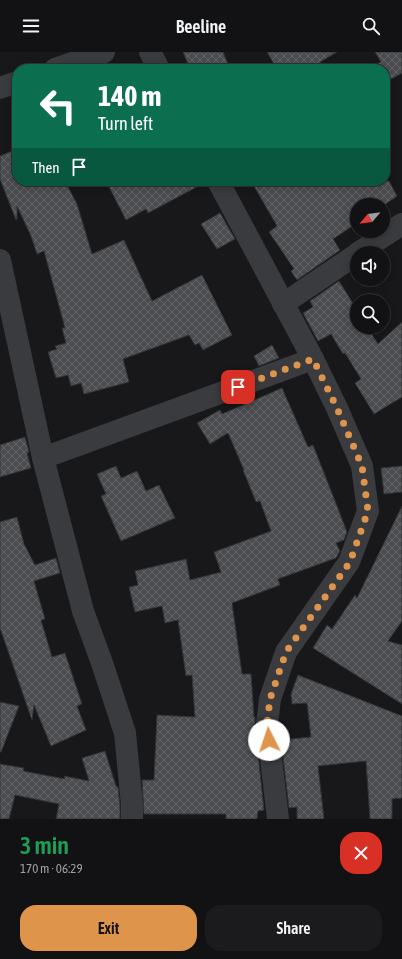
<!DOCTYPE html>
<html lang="en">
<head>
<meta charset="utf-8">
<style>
	:root { --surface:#121214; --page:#1b1b1d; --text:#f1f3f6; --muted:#9c9ea0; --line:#313234; --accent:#df944b }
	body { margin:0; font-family:"Asap Condensed",sans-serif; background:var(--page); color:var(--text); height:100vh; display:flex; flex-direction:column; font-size:15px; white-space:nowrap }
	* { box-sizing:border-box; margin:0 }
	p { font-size:13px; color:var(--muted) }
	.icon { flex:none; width:22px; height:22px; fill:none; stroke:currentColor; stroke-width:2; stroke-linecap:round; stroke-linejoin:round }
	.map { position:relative; height:767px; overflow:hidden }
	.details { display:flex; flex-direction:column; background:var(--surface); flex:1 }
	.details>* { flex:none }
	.hud { position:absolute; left:12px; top:12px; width:378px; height:122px; border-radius:16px; box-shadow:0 2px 10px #0003,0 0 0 1px var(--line); background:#0b6e4f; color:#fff; overflow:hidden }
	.needle { width:26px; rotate:241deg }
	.tools { position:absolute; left:350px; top:146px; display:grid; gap:8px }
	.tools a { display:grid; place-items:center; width:40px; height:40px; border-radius:50%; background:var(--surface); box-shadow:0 2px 10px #0003,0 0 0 1px var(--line); font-size:20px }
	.pin { position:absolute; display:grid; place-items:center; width:34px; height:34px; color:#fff; margin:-17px; border-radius:8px; box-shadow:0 2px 6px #0006 }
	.me { position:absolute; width:44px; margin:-22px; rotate:356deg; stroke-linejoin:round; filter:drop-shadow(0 0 3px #0008) }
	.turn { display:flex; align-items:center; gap:14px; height:84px; padding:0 20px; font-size:18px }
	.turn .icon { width:52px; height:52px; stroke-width:2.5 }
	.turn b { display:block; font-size:28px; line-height:34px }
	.then { display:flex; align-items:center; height:38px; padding:0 20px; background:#0003; gap:8px; font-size:15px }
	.round { display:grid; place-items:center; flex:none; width:42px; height:42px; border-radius:16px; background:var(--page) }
	.summary { display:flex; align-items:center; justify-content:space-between; height:68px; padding:0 20px }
	h1 { font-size:24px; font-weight:600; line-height:30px; color:#1e9e55 }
	.cta { display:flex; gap:8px; margin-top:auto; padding:8px 20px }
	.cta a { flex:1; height:46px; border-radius:16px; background:var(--accent); color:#111; font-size:16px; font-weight:600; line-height:46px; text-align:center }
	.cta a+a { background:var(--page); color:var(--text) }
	header { display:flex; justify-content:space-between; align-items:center; height:52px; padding:0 20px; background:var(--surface); font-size:18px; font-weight:600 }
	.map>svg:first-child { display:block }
</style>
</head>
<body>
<header><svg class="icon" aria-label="menu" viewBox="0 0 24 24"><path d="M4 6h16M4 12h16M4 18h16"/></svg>Beeline<svg class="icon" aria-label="search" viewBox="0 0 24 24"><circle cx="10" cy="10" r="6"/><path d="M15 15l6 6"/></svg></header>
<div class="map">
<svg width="402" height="767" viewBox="0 0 402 767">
	<defs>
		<pattern id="building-cross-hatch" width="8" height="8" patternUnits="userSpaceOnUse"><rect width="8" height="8" fill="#4a4c4f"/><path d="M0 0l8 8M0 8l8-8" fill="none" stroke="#616366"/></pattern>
	</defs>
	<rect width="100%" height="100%" fill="#18181a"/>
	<g fill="url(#building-cross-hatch)" stroke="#323335">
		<polygon points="183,0 223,0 230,17 190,17"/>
		<polygon points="267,0 337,0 320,10 325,17 277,17"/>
		<polygon points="375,0 402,0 402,21 386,30 385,28 385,17 379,17 377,12 381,10"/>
		<polygon points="17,97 17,129 65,129 77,152 92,202 124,188 152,249 202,223 232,283 203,298 199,291 195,293 189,283 123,307 129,330 84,342 81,331 71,334 68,323 56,326 48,300 57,297 55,294 66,291 62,276 65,276 44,199 37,202 31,184 17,154 17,167 16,168 0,127 0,104"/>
		<polygon points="106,129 206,129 206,130 148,161 146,157 126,168"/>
		<polygon points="251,129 389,129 397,144 383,154 357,153 357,171 333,187 340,198 297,228 291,219 294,217 269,180 277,174"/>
		<polygon points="220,161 235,187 217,197 201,172"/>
		<polygon points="339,229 357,258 357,275 367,275 378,292 402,270 402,345 374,362 355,331 361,327 345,301 343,302 331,282 318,289 303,261 313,255 310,249"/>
		<polygon points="272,293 279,306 259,314 254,304"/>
		<polygon points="282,336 308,395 313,393 337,454 347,480 344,488 336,491 340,499 336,506 278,527 280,533 232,551 242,622 251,622 254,665 255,665 255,673 264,758 258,759 257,767 226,767 226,762 144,762 142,728 154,728 157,663 195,665 192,623 186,624 178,568 165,571 162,554 135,560 129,535 138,533 135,519 186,507 190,528 221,520 214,500 271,479 260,449 256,450 243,418 244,418 228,381 210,392 197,371 220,358 222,362"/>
		<polygon points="25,385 29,400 27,401 31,416 0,425 0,393"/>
		<polygon points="116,414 121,426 137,419 146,439 159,433 175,466 121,489 101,444 106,442 97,422"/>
		<polygon points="402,414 402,440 384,442 381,416"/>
		<polygon points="402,454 402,569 388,589 402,593 402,652 313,596 327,573 332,577 355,543 357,546"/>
		<polygon points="17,465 24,492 35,513 56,506 60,521 34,529 45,567 41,568 52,605 65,601 82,652 77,654 86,678 51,694 34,653 32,668 0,576 0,470"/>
		<polygon points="298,623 402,664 402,746 392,747 392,767 370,767 366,709 318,714 324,767 297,767 297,755 289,756 281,688 311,685 307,651 292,652 291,642"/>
		<polygon points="0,650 19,654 1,700 0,700"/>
		<polygon points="105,699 116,734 118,735 120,754 120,767 56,767 59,752 15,743 9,767 0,767 0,712 24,716 23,719 65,727 64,724 89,729 82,706"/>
	</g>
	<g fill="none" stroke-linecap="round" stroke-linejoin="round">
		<g stroke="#393b3e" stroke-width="22">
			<polyline points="150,0 159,17"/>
			<polyline points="55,17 104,0"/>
			<polyline points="0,36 17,30"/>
			<polyline points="218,129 313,307 337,356 362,414 368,459 349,510 286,600 270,647 267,672 278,767"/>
			<polyline points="358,201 402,172"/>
			<polyline points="0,208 43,406 83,559 102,611 125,681 132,753 132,767"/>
			<polyline points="283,252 357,202"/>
			<polyline points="43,406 313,307"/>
		</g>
	</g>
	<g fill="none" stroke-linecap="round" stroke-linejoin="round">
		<polyline stroke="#df944b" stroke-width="7" stroke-dasharray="0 12.6" points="238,335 313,307 337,356 362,414 368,459 350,510 286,600 270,647 267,672 269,688"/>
	</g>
</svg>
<div class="tools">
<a><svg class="needle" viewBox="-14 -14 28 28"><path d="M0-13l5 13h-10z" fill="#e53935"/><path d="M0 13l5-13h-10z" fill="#9c9ea0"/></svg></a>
<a><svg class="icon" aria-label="sound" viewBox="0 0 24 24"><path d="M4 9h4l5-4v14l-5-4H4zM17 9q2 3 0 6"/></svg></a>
<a><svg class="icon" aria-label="search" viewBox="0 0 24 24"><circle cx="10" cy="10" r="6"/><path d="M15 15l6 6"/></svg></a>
</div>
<div class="pin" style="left:238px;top:335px;background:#d93025"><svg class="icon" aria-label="arrive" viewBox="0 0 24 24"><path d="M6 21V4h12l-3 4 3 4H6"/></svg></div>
<svg class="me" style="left:269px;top:688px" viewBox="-20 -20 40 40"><circle r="19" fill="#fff"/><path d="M0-13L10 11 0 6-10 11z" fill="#df944b"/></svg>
<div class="hud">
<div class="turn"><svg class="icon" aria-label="left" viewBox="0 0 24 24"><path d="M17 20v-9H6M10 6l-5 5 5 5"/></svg><div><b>140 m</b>Turn left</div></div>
<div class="then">Then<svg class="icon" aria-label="arrive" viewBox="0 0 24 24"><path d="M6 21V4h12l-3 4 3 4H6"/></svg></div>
</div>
</div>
<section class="details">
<div class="summary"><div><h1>3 min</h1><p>170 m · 06:29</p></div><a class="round" style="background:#d93025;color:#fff"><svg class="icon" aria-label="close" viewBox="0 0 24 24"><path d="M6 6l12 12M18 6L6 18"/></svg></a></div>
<div class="cta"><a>Exit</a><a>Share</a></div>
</section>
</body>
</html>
